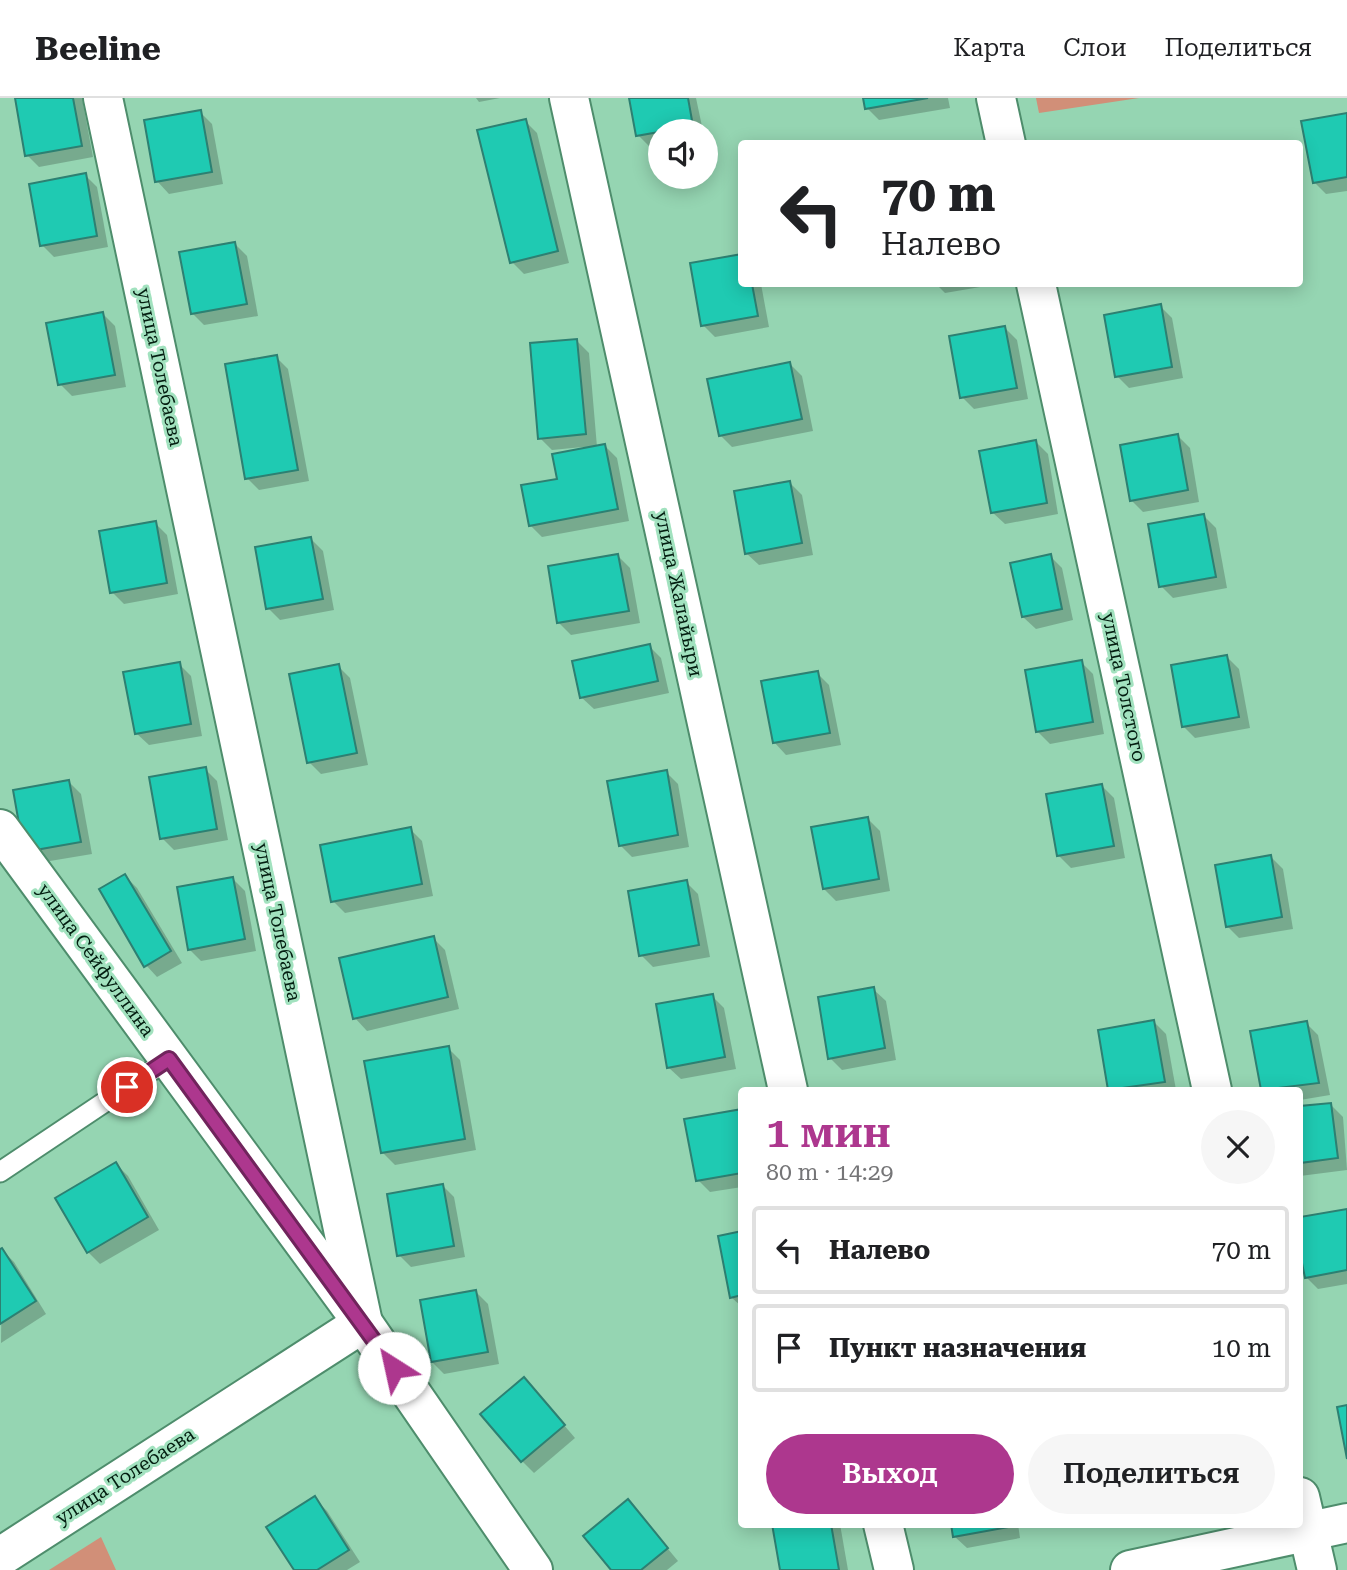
<!DOCTYPE html>
<html lang="ru">
<head>
<meta charset="utf-8">
<style>
	:root { --surface:#fff; --page:#f6f6f6; --text:#202124; --muted:#757577; --line:#e0e0e0; --accent:#ad378e }
	body { margin:0; font-family:"Roboto Serif",serif; background:var(--page); color:var(--text); height:100vh; display:flex; flex-direction:column; font-size:26px; white-space:nowrap }
	* { box-sizing:border-box; margin:0 }
	p { font-size:23px; color:var(--muted) }
	.icon { flex:none; width:38px; height:38px; fill:none; stroke:currentColor; stroke-width:2; stroke-linecap:round; stroke-linejoin:round }
	.map { position:relative; flex:1; overflow:hidden }
	.drawer { position:absolute; left:738px; top:989px; width:565px; height:441px; display:flex; flex-direction:column; background:var(--surface); border-radius:7px; box-shadow:0 4px 18px #0003 }
	.drawer>* { flex:none }
	.guide { position:absolute; left:738px; top:42px; width:565px; height:147px; border-radius:7px; box-shadow:0 4px 18px #0003; background:#fff; color:var(--text); overflow:hidden }
	.fabs { position:absolute; left:648px; top:21px; display:grid; gap:14px }
	.fabs a { display:grid; place-items:center; width:70px; height:70px; border-radius:50%; background:var(--surface); box-shadow:0 4px 18px #0003; font-size:35px }
	.pin { position:absolute; display:grid; place-items:center; width:60px; height:60px; color:#fff; margin:-30px; border:4px solid #fff; border-radius:50%; box-shadow:0 2px 7px #0007 }
	.me { position:absolute; width:77px; margin:-38px; rotate:325deg; stroke-linejoin:round; filter:drop-shadow(0 0 5px #0008) }
	.turn { display:flex; align-items:center; gap:24px; height:147px; padding:0 28px; font-size:32px }
	.turn .icon { width:91px; height:91px; stroke-width:2.5 }
	.turn b { display:block; font-size:49px; line-height:60px }
	.round { display:grid; place-items:center; flex:none; width:74px; height:74px; border-radius:37px; background:var(--page) }
	.summary { display:flex; align-items:center; justify-content:space-between; height:119px; padding:0 28px }
	h1 { font-size:42px; font-weight:600; line-height:52px; color:var(--accent) }
	.button { display:flex; gap:14px; margin-top:auto; padding:14px 28px }
	.button a { flex:1; height:80px; border-radius:42px; background:var(--accent); color:#fff; font-size:28px; font-weight:600; line-height:80px; text-align:center }
	.button a+a { background:var(--page); color:var(--text) }
	ul { padding:0; list-style:none }
	li { display:flex; align-items:center; gap:21px; height:88px; margin:0 14px 10px; padding:0 14px; border:4px solid var(--line); border-radius:7px }
	li div { flex:1 }
	li b { display:block; font-size:26px }
	li em { font-style:normal }
	header { display:flex; align-items:center; gap:42px; box-sizing:border-box; height:98px; padding:0 35px; background:var(--surface); border-bottom:2px solid var(--line) }
	header strong { font-size:33px }
	nav { display:flex; gap:38px; margin-inline-start:auto; font-size:24px }
	.map>svg:first-child { display:block }
</style>
</head>
<body>
<header>
<strong>Beeline</strong>
<nav><a>Карта</a><a>Слои</a><a>Поделиться</a></nav>
</header>
<div class="map">
<svg width="1347" height="1472" viewBox="0 0 1347 1472">
	<rect width="100%" height="100%" fill="#95d5b2"/>
	<g fill="#d18f78">
		<polygon points="1036,0 1139,0 1039,15"/>
		<polygon points="101,1439 116,1472 49,1472"/>
	</g>
	<g fill="#0003">
		<polygon points="17,0 82,0 93,59 39,69 27,57"/>
		<polygon points="476,0 500,0 479,4"/>
		<polygon points="631,0 696,0 703,33 660,33 660,48 650,49 638,37"/>
		<polygon points="865,0 948,0 950,10 879,22 867,10"/>
		<polygon points="200,14 212,26 223,86 169,96 157,83"/>
		<polygon points="1347,17 1347,93 1326,96 1314,84"/>
		<polygon points="525,23 537,35 569,165 524,176 512,164"/>
		<polygon points="85,77 97,89 108,149 54,159 42,147"/>
		<polygon points="235,146 247,158 258,218 204,227 192,215"/>
		<polygon points="742,158 742,186 761,186 769,229 715,239 703,227"/>
		<polygon points="936,186 998,186 945,195"/>
		<polygon points="1160,208 1172,220 1183,280 1129,290 1117,278"/>
		<polygon points="103,216 115,228 126,289 72,298 60,286"/>
		<polygon points="1005,230 1017,242 1028,301 974,311 962,299"/>
		<polygon points="577,243 589,255 597,349 605,348 617,360 629,423 542,439 530,427 583,352 583,349 552,352 540,340"/>
		<polygon points="276,259 288,271 309,383 259,392 247,380"/>
		<polygon points="790,266 802,278 813,333 732,349 720,337"/>
		<polygon points="1178,338 1190,350 1199,404 1143,414 1131,402"/>
		<polygon points="1036,344 1048,356 1058,416 1005,426 992,414"/>
		<polygon points="790,385 802,397 813,457 759,467 746,455"/>
		<polygon points="1204,418 1216,430 1227,490 1173,500 1161,488"/>
		<polygon points="155,425 167,437 178,496 124,506 112,494"/>
		<polygon points="311,441 323,453 334,512 280,522 268,510"/>
		<polygon points="618,458 630,470 640,525 571,537 559,525"/>
		<polygon points="1050,458 1062,470 1073,522 1036,531 1023,519"/>
		<polygon points="649,548 661,560 669,595 594,611 581,599"/>
		<polygon points="1227,559 1239,571 1250,630 1195,640 1183,628"/>
		<polygon points="1081,564 1093,576 1104,636 1050,646 1038,634"/>
		<polygon points="179,566 191,578 202,638 149,647 136,635"/>
		<polygon points="338,568 350,580 368,667 321,676 309,664"/>
		<polygon points="817,575 829,587 841,647 786,657 774,644"/>
		<polygon points="205,671 217,683 228,742 174,752 162,740"/>
		<polygon points="666,674 678,686 689,749 632,759 620,747"/>
		<polygon points="69,684 81,696 92,756 38,765 26,753"/>
		<polygon points="1102,688 1114,700 1125,760 1071,770 1059,758"/>
		<polygon points="868,721 880,733 890,793 836,803 824,791"/>
		<polygon points="410,731 422,743 433,798 345,815 333,803"/>
		<polygon points="1271,759 1283,771 1293,831 1239,840 1227,828"/>
		<polygon points="125,778 137,790 182,865 157,879 146,867"/>
		<polygon points="233,781 245,793 256,853 201,863 189,851"/>
		<polygon points="686,784 698,796 710,859 653,869 641,857"/>
		<polygon points="433,840 445,852 459,911 367,933 355,920"/>
		<polygon points="873,891 886,903 896,962 842,972 830,960"/>
		<polygon points="712,898 724,910 736,971 681,981 668,969"/>
		<polygon points="1154,924 1166,936 1176,992 1110,992 1100,933"/>
		<polygon points="1306,925 1318,937 1330,997 1300,1002 1300,992 1263,992 1253,935"/>
		<polygon points="448,950 460,962 476,1052 395,1067 383,1055"/>
		<polygon points="1330,1006 1343,1019 1347,1072 1300,1078 1300,1010"/>
		<polygon points="742,1014 742,1089 710,1094 698,1082"/>
		<polygon points="116,1066 128,1078 159,1132 100,1166 88,1154"/>
		<polygon points="442,1087 454,1099 465,1159 411,1169 399,1157"/>
		<polygon points="1347,1113 1347,1186 1318,1191 1306,1179"/>
		<polygon points="742,1135 742,1209 731,1199"/>
		<polygon points="2,1152 14,1164 46,1216 1,1245"/>
		<polygon points="476,1194 488,1206 499,1266 444,1276 432,1264"/>
		<polygon points="535,1293 575,1340 534,1375 522,1363"/>
		<polygon points="315,1401 327,1413 360,1464 347,1472 296,1472"/>
		<polygon points="639,1416 678,1463 667,1472 613,1472"/>
		<polygon points="774,1426 840,1426 848,1472 782,1472"/>
		<polygon points="952,1426 1018,1426 1020,1440 967,1450 954,1438"/>
	</g>
	<g fill="#1fcab2" stroke="#2d8072" stroke-width="2">
		<polygon points="15,0 73,0 82,48 25,58"/>
		<polygon points="629,0 688,0 693,28 636,38"/>
		<polygon points="863,0 928,0 865,11"/>
		<polygon points="201,12 212,74 155,84 144,22"/>
		<polygon points="1347,15 1347,79 1313,85 1301,23"/>
		<polygon points="526,21 558,153 510,165 477,32"/>
		<polygon points="86,75 97,138 40,148 29,86"/>
		<polygon points="235,144 247,206 191,216 179,154"/>
		<polygon points="742,156 742,186 752,186 758,218 701,228 690,165"/>
		<polygon points="1161,206 1172,269 1115,279 1104,217"/>
		<polygon points="103,214 115,277 58,287 46,225"/>
		<polygon points="1005,228 1017,290 960,300 949,238"/>
		<polygon points="577,241 586,336 538,341 530,245"/>
		<polygon points="277,257 298,372 245,381 225,266"/>
		<polygon points="790,264 802,321 719,338 707,281"/>
		<polygon points="1178,336 1188,392 1130,403 1120,347"/>
		<polygon points="1036,342 1047,405 991,415 979,353"/>
		<polygon points="605,346 618,411 529,428 521,387 557,381 552,356"/>
		<polygon points="790,383 802,445 745,456 734,393"/>
		<polygon points="1204,416 1216,479 1159,489 1148,426"/>
		<polygon points="156,423 167,485 110,495 99,433"/>
		<polygon points="311,439 323,501 266,511 255,449"/>
		<polygon points="618,456 629,513 557,525 548,468"/>
		<polygon points="1051,456 1062,511 1022,519 1010,465"/>
		<polygon points="650,546 658,583 580,600 572,563"/>
		<polygon points="1227,557 1239,619 1182,629 1171,567"/>
		<polygon points="1082,562 1093,624 1036,634 1025,572"/>
		<polygon points="180,564 191,626 135,636 123,574"/>
		<polygon points="339,566 357,655 307,665 289,576"/>
		<polygon points="818,573 830,635 773,645 761,583"/>
		<polygon points="206,669 217,731 160,741 149,679"/>
		<polygon points="667,672 678,737 619,748 607,683"/>
		<polygon points="69,682 81,744 24,754 13,692"/>
		<polygon points="1102,686 1114,748 1057,758 1046,696"/>
		<polygon points="868,719 879,781 823,791 811,729"/>
		<polygon points="411,729 422,786 331,804 320,747"/>
		<polygon points="1271,757 1282,819 1226,829 1215,767"/>
		<polygon points="125,776 171,853 144,869 99,791"/>
		<polygon points="233,779 245,841 188,852 177,789"/>
		<polygon points="687,782 699,847 639,858 628,793"/>
		<polygon points="434,838 448,899 353,921 339,860"/>
		<polygon points="874,889 885,950 828,961 818,899"/>
		<polygon points="713,896 725,959 667,970 656,906"/>
		<polygon points="1154,922 1165,984 1108,992 1098,932"/>
		<polygon points="1307,923 1319,985 1261,992 1250,933"/>
		<polygon points="449,948 465,1041 381,1055 364,963"/>
		<polygon points="1331,1005 1338,1060 1300,1065 1300,1008"/>
		<polygon points="742,1011 742,1075 696,1083 684,1021"/>
		<polygon points="116,1064 148,1119 87,1155 55,1100"/>
		<polygon points="443,1086 454,1148 397,1158 387,1096"/>
		<polygon points="1347,1111 1347,1172 1305,1180 1300,1155 1300,1119"/>
		<polygon points="742,1133 742,1197 730,1200 718,1138"/>
		<polygon points="2,1150 36,1203 0,1226 0,1151"/>
		<polygon points="476,1192 488,1254 431,1264 420,1202"/>
		<polygon points="524,1279 565,1327 521,1364 480,1316"/>
		<polygon points="1347,1307 1347,1361 1337,1309"/>
		<polygon points="315,1398 349,1452 317,1472 294,1472 266,1429"/>
		<polygon points="628,1401 668,1450 641,1472 611,1472 583,1438"/>
		<polygon points="772,1426 831,1426 839,1472 780,1472"/>
		<polygon points="951,1426 1009,1426 1009,1429 953,1439"/>
	</g>
	<g fill="none" stroke-linecap="round" stroke-linejoin="round">
		<defs>
			<polyline id="lane" points="0,1074 169,961"/>
			<g id="street">
				<polyline points="569,0 788,992"/>
				<polyline points="996,0 1006,46"/>
				<polyline points="1036,186 1212,992"/>
				<polyline points="0,731 363,1225 533,1472"/>
				<polyline points="1300,1399 1317,1472"/>
				<polyline points="883,1426 894,1472"/>
				<polyline points="0,1459 363,1225 103,0"/>
				<polyline points="1130,1472 1347,1425"/>
			</g>
		</defs>
		<use href="#lane" stroke="#4e8d6c" stroke-width="23"/>
		<use href="#street" stroke="#4e8d6c" stroke-width="42"/>
		<use href="#lane" stroke="#fff" stroke-width="19"/>
		<use href="#street" stroke="#fff" stroke-width="38"/>
	</g>
	<g fill="none" stroke-linecap="round" stroke-linejoin="round">
		<defs>
			<polyline id="route" points="127,989 169,961 394,1270"/>
		</defs>
		<use href="#route" stroke="#70245c" stroke-width="18"/>
		<use href="#route" stroke="#ad378e" stroke-width="12"/>
	</g>
	<g text-anchor="middle" dominant-baseline="central" stroke-width="6" stroke-linejoin="round" paint-order="stroke">
		<g font-size="19" fill="#031d10" stroke="#a2e2bf">
			<text transform="translate(160 269) rotate(78)">улица Толебаева</text>
			<text transform="translate(679 496) rotate(78)">улица Жалайыри</text>
			<text transform="translate(1124 589) rotate(78)">улица Толстого</text>
			<text transform="translate(278 824) rotate(78)">улица Толебаева</text>
			<text transform="translate(96 862) rotate(54)">улица Сейфуллина</text>
			<text transform="translate(125 1378) rotate(-33)">улица Толебаева</text>
		</g>
	</g>
</svg>
<div class="fabs">
<a><svg class="icon" aria-label="sound" viewBox="0 0 24 24"><path d="M4 9h4l5-4v14l-5-4H4zM17 9q2 3 0 6"/></svg></a>
</div>
<div class="pin" style="left:127px;top:989px;background:#d93025"><svg class="icon" aria-label="arrive" viewBox="0 0 24 24"><path d="M6 21V4h12l-3 4 3 4H6"/></svg></div>
<svg class="me" style="left:394px;top:1270px" viewBox="-20 -20 40 40"><circle r="19" fill="#fff"/><path d="M0-13L10 11 0 6-10 11z" fill="#ad378e"/></svg>
<div class="guide">
<div class="turn"><svg class="icon" aria-label="left" viewBox="0 0 24 24"><path d="M17 20v-9H6M10 6l-5 5 5 5"/></svg><div><b>70 m</b>Налево</div></div>
</div>
<section class="drawer">
<div class="summary"><div><h1>1 мин</h1><p>80 m · 14:29</p></div><a class="round"><svg class="icon" aria-label="close" viewBox="0 0 24 24"><path d="M6 6l12 12M18 6L6 18"/></svg></a></div>
<ul>
<li><svg class="icon" aria-label="left" viewBox="0 0 24 24"><path d="M17 20v-9H6M10 6l-5 5 5 5"/></svg><div><b>Налево</b></div><em>70 m</em></li>
<li><svg class="icon" aria-label="arrive" viewBox="0 0 24 24"><path d="M6 21V4h12l-3 4 3 4H6"/></svg><div><b>Пункт назначения</b></div><em>10 m</em></li>
</ul>
<div class="button"><a>Выход</a><a>Поделиться</a></div>
</section>
</div>
</body>
</html>
